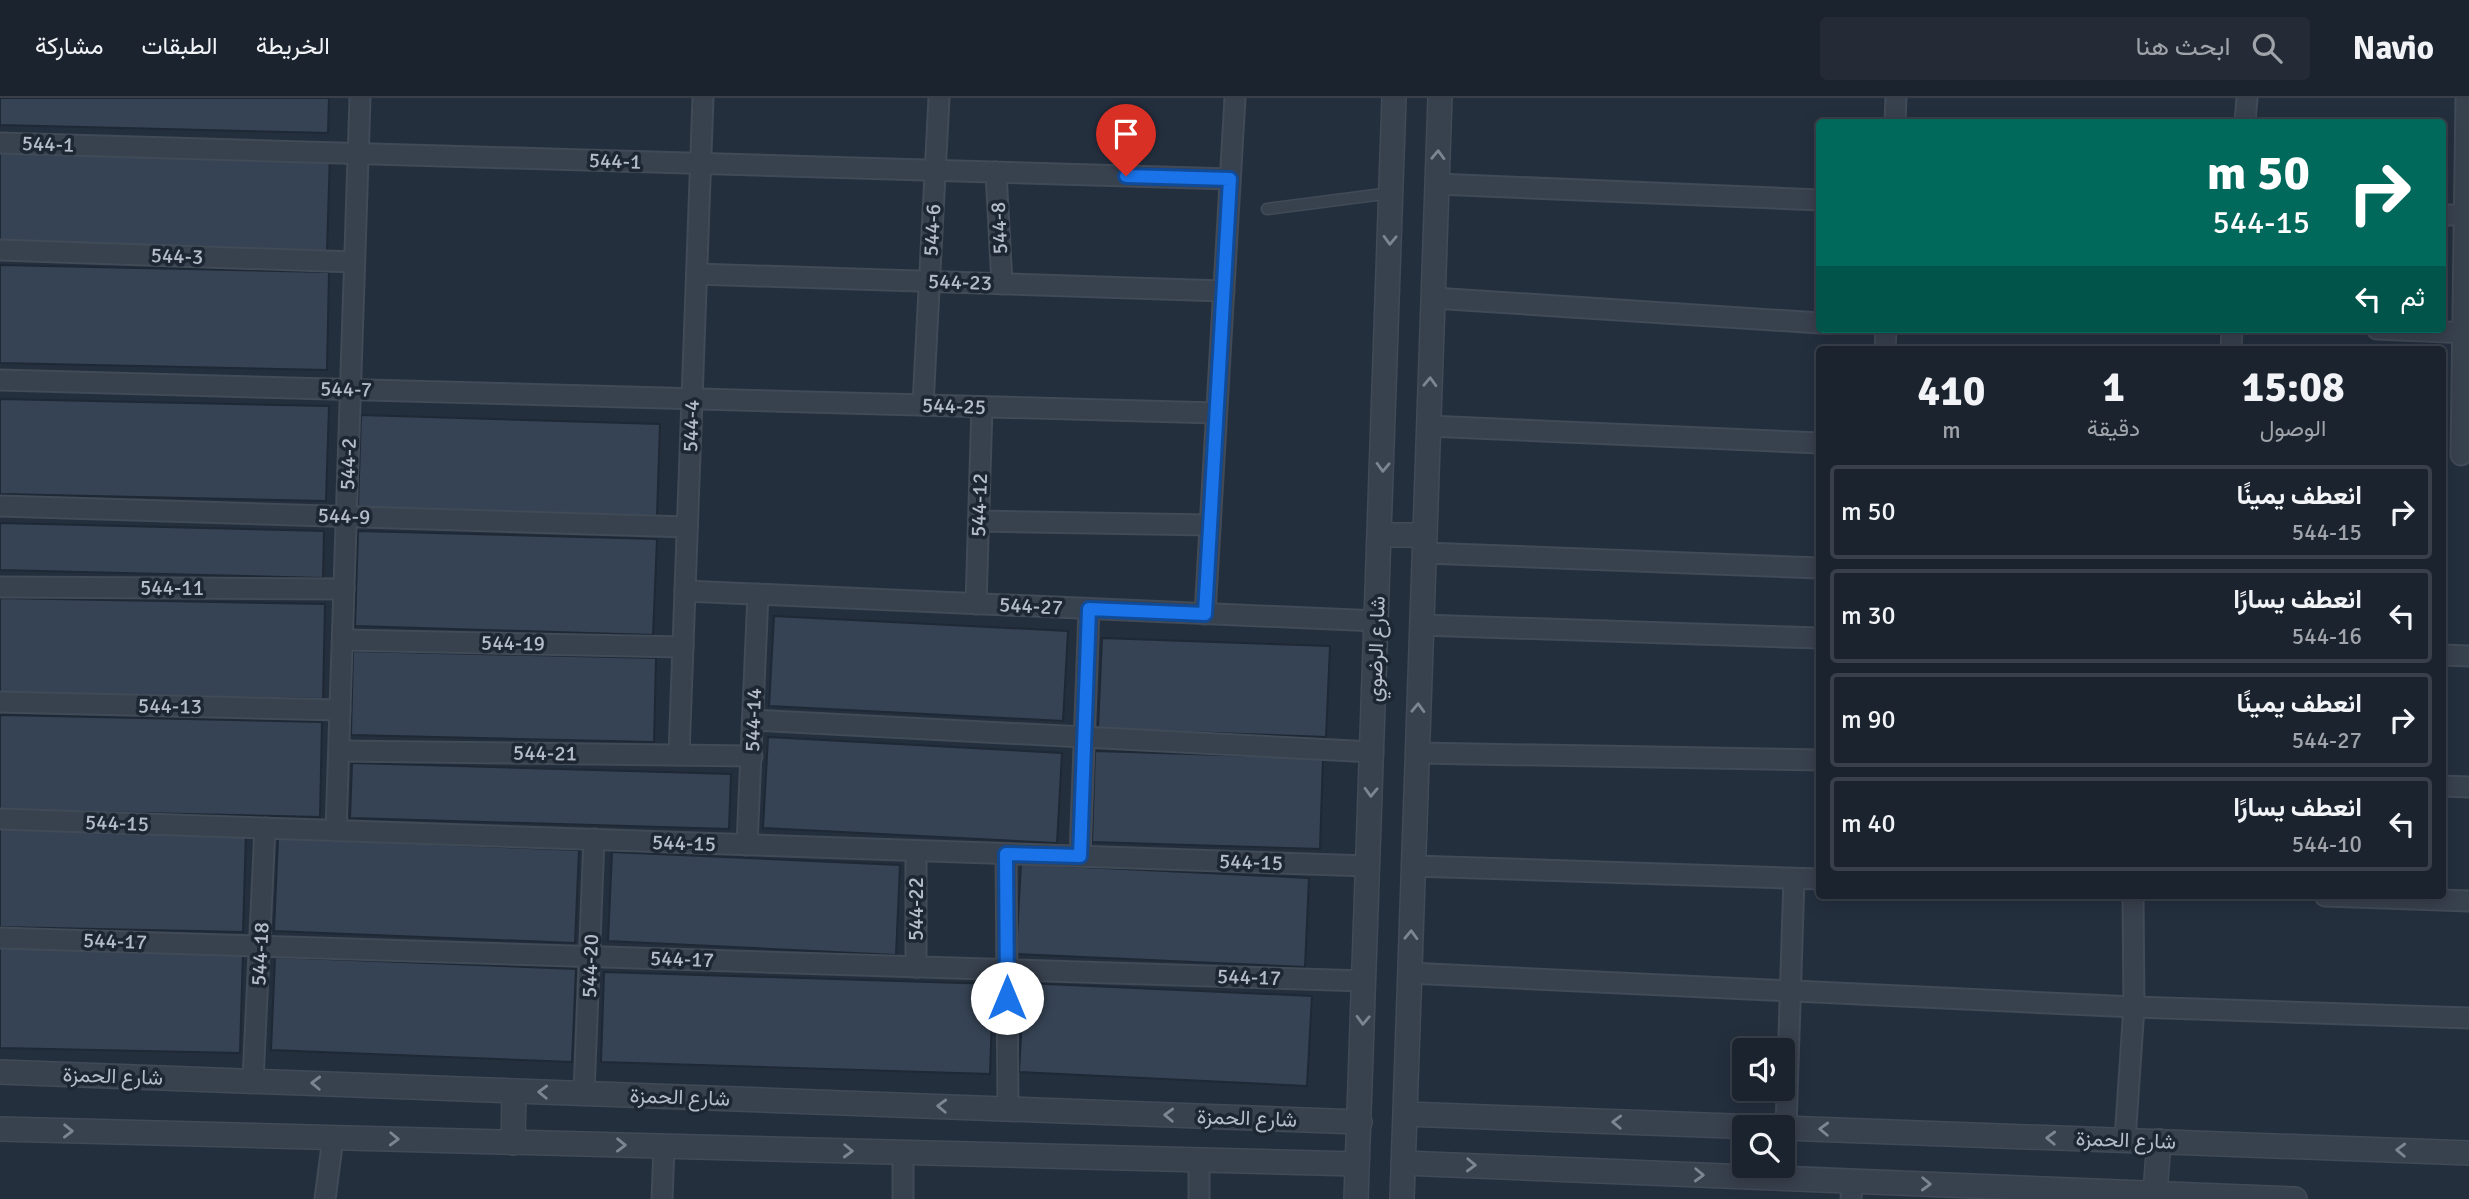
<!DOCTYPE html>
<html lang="ar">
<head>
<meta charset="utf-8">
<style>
	:root { --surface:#1b232e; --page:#242b36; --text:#f1f3f6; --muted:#a0a4aa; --line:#39404a }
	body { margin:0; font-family:Signika,Vazirmatn,sans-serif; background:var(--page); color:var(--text); direction:rtl; height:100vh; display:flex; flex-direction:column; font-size:26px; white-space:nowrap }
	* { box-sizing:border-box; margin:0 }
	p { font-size:23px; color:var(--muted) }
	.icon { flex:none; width:38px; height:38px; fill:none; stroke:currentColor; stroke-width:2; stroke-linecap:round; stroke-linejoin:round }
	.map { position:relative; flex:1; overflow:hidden; direction:ltr }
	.panel { position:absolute; left:1816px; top:248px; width:630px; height:553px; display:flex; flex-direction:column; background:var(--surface); border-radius:7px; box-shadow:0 4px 18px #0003,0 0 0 2px var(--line); direction:rtl }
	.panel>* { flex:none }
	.banner { position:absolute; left:1816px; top:21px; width:630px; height:214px; border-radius:7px; box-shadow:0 4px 18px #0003,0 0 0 2px var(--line); direction:rtl; background:#00695c; color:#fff; overflow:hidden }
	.fabs { position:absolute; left:1732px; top:940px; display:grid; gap:14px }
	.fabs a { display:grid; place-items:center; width:63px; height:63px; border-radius:7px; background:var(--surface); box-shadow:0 4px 18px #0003,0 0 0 2px var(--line); font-size:35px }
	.pin { position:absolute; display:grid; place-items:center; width:60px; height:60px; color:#fff; margin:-72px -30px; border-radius:50% 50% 50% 0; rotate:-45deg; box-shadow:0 0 7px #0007 }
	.pin .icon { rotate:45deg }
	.me { position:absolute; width:77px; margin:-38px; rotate:0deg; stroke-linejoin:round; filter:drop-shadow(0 0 5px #0008) }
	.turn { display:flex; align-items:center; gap:24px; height:147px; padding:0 21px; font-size:32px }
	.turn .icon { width:91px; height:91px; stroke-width:2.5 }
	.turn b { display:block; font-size:49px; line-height:60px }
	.then { display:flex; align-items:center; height:66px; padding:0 21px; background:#0003; gap:14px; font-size:26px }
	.eta { display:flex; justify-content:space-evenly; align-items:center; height:119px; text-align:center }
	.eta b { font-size:42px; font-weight:700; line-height:49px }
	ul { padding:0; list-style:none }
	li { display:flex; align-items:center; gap:21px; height:94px; margin:0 14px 10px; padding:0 7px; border:4px solid var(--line); border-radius:7px }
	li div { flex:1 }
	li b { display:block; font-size:26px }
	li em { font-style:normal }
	header { display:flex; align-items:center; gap:42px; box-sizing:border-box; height:98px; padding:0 35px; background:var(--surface); border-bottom:2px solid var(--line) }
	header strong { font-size:33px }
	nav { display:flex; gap:38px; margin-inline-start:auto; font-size:24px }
	.search { width:490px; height:63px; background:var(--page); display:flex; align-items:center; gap:18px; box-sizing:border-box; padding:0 24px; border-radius:7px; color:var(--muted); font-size:26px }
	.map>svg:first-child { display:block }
</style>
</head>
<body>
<header>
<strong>Navio</strong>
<div class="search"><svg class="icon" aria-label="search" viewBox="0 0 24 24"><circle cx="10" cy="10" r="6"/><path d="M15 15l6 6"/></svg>ابحث هنا</div>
<nav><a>الخريطة</a><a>الطبقات</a><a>مشاركة</a></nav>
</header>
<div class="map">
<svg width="2469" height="1101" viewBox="0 0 2469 1101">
	<rect width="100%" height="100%" fill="#242f3e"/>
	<g fill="#364354" stroke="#1f2835" stroke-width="2">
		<polygon points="0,0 329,0 328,35 0,27"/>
		<polygon points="0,47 330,55 327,153 0,145"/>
		<polygon points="0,167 329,174 327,272 0,265"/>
		<polygon points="0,301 329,308 326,403 0,396"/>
		<polygon points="361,317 660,326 657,418 358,409"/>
		<polygon points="0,425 324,433 323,480 0,472"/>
		<polygon points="358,433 657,441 653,537 355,528"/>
		<polygon points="0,500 325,506 323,601 0,595"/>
		<polygon points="774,518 1068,533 1063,623 769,608"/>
		<polygon points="1102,540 1330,548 1326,639 1098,631"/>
		<polygon points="353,553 656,560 654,644 351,637"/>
		<polygon points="0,617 322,624 320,719 0,712"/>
		<polygon points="768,639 1062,655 1057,745 763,730"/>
		<polygon points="1095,653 1323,660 1320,751 1092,744"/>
		<polygon points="352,665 731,676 729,731 350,720"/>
		<polygon points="0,728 246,734 243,834 0,829"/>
		<polygon points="278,740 579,752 575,845 274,833"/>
		<polygon points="612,754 900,767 896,857 608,843"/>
		<polygon points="1021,766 1309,780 1305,869 1016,856"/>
		<polygon points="0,849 243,854 240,955 0,950"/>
		<polygon points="275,859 576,871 572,964 271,952"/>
		<polygon points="604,874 993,886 990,976 601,964"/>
		<polygon points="1024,885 1312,898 1307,988 1019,974"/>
	</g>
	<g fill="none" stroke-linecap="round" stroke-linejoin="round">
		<defs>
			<polyline id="service" points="1267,111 1391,95"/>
			<g id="minor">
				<polyline points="1895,24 1896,0"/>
				<polyline points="2245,24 2247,0"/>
				<polyline points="0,45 1230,81"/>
				<polyline points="996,74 1002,186"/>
				<polyline points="1437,86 1820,102"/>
				<polyline points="2443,117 2469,117"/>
				<polyline points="0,152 354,164"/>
				<polyline points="697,176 1224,193"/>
				<polyline points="1433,200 1820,225"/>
				<polyline points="2377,231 2469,235"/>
				<polyline points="1885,252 1886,231"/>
				<polyline points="2231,252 2232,231"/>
				<polyline points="0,282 1216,315"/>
				<polyline points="923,307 939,0"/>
				<polyline points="1428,328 1820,345"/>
				<polyline points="2461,357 2466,0"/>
				<polyline points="0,408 687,429"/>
				<polyline points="979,423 1210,427"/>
				<polyline points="1424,455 1820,470"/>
				<polyline points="0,489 344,491"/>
				<polyline points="685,493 1377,523"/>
				<polyline points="976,506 982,309"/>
				<polyline points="1205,516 1235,0"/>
				<polyline points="1421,527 1820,540"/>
				<polyline points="343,542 683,549"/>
				<polyline points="2443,557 2469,558"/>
				<polyline points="0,604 340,612"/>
				<polyline points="753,622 1373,654"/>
				<polyline points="339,653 752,658"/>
				<polyline points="1417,655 1820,662"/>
				<polyline points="679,657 703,0"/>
				<polyline points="2443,688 2469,689"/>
				<polyline points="0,721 1368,768"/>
				<polyline points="336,733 360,0"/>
				<polyline points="747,747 758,496"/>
				<polyline points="1006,756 1008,1010"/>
				<polyline points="1080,758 1089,511"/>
				<polyline points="1413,768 1820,781"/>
				<polyline points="2325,798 2469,803"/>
				<polyline points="0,840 1364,883"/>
				<polyline points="916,869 916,753"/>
				<polyline points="1409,875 2134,909 2469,920"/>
				<polyline points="253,982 265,730"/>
				<polyline points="584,995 594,741"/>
				<polyline points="1786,1030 1794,781"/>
				<polyline points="2125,1042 2134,909 2133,798"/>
				<polyline points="1199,1062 1199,1101"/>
				<polyline points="325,1101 333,1040"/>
				<polyline points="662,1101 664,1048"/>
				<polyline points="903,1101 903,1055"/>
				<polyline points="1851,1101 1852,1083"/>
			</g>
			<g id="tertiary">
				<polyline points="1381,437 1425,437"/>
				<polyline points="0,974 1360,1024"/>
				<polyline points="1405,1016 1759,1029"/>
				<polyline points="1783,1030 2469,1055"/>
				<polyline points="0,1031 1357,1066"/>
				<polyline points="513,1045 514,993"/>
				<polyline points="1403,1065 2295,1101"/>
				<polyline points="2155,1095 2159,1043"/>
				<polyline points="1356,1101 1394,0"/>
				<polyline points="1402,1101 1440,0"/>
			</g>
		</defs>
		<use href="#service" stroke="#414a57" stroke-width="13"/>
		<use href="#minor" stroke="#414a57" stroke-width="23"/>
		<use href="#tertiary" stroke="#414a57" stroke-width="26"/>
		<use href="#service" stroke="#38414e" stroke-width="10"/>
		<use href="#minor" stroke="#38414e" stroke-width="19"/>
		<use href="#tertiary" stroke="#38414e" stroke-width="23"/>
	</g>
	<defs><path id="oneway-chevron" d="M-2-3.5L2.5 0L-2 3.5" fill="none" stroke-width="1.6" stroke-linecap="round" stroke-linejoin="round" transform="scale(1.75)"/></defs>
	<g stroke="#7c8592">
		<use href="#oneway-chevron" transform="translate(1438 57) rotate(-88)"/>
		<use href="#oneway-chevron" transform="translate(1390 142) rotate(92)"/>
		<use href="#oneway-chevron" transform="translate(1430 284) rotate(-88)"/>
		<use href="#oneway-chevron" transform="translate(1383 369) rotate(92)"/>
		<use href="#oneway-chevron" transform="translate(1418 610) rotate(-88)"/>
		<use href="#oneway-chevron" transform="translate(1371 694) rotate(92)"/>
		<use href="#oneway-chevron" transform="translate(1411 837) rotate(-88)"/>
		<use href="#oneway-chevron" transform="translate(1363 922) rotate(92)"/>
		<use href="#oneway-chevron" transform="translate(316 985) rotate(-178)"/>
		<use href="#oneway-chevron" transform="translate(543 994) rotate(-178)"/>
		<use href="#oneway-chevron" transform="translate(942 1008) rotate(-178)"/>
		<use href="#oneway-chevron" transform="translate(1169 1017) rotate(-178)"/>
		<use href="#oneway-chevron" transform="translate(1617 1024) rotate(-178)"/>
		<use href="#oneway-chevron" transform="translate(1824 1031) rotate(-178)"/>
		<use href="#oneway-chevron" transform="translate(68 1033) rotate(1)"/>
		<use href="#oneway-chevron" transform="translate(2051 1040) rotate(-178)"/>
		<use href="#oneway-chevron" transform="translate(394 1041) rotate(2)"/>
		<use href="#oneway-chevron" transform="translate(621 1047) rotate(1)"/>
		<use href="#oneway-chevron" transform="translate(2401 1052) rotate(-178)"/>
		<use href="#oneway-chevron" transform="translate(848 1053) rotate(2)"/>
		<use href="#oneway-chevron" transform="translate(1471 1067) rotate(2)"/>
		<use href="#oneway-chevron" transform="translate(1699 1077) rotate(2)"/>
		<use href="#oneway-chevron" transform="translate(1926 1086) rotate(2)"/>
	</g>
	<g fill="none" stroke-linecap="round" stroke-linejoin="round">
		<defs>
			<polyline id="route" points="1007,900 1006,756 1080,758 1089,511 1205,516 1230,81 1126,78"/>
		</defs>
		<use href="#route" stroke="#114b97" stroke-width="18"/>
		<use href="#route" stroke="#1a73e8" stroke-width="12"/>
	</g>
	<g text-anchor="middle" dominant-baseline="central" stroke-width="7" stroke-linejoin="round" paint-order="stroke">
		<g font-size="21" fill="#b4bcc9" stroke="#1d2633">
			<text transform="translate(48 46) rotate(2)">544-1</text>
			<text transform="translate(615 63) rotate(2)">544-1</text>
			<text transform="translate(999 130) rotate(-93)">544-8</text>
			<text transform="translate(932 132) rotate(-87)">544-6</text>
			<text transform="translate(177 158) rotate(2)">544-3</text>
			<text transform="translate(960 184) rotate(2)">544-23</text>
			<text transform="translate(346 291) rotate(1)">544-7</text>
			<text transform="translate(954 308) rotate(2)">544-25</text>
			<text transform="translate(691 328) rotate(-88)">544-4</text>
			<text transform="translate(348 366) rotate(-88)">544-2</text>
			<text transform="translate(979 407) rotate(-88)">544-12</text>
			<text transform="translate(344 418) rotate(2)">544-9</text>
			<text x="172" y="490">544-11</text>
			<text transform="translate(1031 508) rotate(3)">544-27</text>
			<text transform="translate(513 545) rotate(1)">544-19</text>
			<text transform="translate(1376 551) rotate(-88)">شارع الرضوي</text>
			<text transform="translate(170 608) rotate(1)">544-13</text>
			<text transform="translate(753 622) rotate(-88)">544-14</text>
			<text transform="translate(545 655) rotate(1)">544-21</text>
			<text transform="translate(117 725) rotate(2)">544-15</text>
			<text transform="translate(684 745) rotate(2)">544-15</text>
			<text transform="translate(1251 764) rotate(2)">544-15</text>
			<text transform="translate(916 811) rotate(-90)">544-22</text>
			<text transform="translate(115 843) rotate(2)">544-17</text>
			<text transform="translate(260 856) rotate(-87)">544-18</text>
			<text transform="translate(682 861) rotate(2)">544-17</text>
			<text transform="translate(590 868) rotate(-88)">544-20</text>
			<text transform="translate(1249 879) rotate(2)">544-17</text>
			<text transform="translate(113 978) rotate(2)">شارع الحمزة</text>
			<text transform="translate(680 999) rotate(2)">شارع الحمزة</text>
			<text transform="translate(1247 1020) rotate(2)">شارع الحمزة</text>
			<text transform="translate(2126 1042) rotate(2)">شارع الحمزة</text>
		</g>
	</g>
</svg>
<div class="fabs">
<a><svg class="icon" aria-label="sound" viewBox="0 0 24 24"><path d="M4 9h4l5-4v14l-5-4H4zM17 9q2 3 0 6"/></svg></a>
<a><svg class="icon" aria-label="search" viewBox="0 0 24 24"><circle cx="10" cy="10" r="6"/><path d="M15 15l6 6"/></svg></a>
</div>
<div class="pin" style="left:1126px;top:78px;background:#d93025"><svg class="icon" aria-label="arrive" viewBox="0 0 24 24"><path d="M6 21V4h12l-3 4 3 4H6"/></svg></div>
<svg class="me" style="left:1007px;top:900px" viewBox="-20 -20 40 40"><circle r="19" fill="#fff"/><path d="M0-13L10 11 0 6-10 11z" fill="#1a73e8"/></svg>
<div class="banner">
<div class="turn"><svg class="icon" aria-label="right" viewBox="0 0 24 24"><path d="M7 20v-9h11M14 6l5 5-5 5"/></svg><div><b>50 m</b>544-15</div></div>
<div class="then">ثم<svg class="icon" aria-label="left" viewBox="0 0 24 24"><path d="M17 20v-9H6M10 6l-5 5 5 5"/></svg></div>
</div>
<section class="panel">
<div class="eta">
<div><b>15:08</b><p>الوصول</p></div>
<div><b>1</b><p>دقيقة</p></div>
<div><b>410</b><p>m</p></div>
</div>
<ul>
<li><svg class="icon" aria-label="right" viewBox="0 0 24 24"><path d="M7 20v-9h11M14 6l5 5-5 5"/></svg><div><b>انعطف يمينًا</b><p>544-15</p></div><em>50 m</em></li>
<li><svg class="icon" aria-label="left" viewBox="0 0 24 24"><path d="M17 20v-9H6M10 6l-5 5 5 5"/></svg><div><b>انعطف يسارًا</b><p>544-16</p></div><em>30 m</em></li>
<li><svg class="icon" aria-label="right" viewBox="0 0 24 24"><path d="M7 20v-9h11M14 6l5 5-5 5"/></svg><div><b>انعطف يمينًا</b><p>544-27</p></div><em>90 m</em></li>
<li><svg class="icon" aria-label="left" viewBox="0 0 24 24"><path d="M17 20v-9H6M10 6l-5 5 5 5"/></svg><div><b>انعطف يسارًا</b><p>544-10</p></div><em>40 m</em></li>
</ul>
</section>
</div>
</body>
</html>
